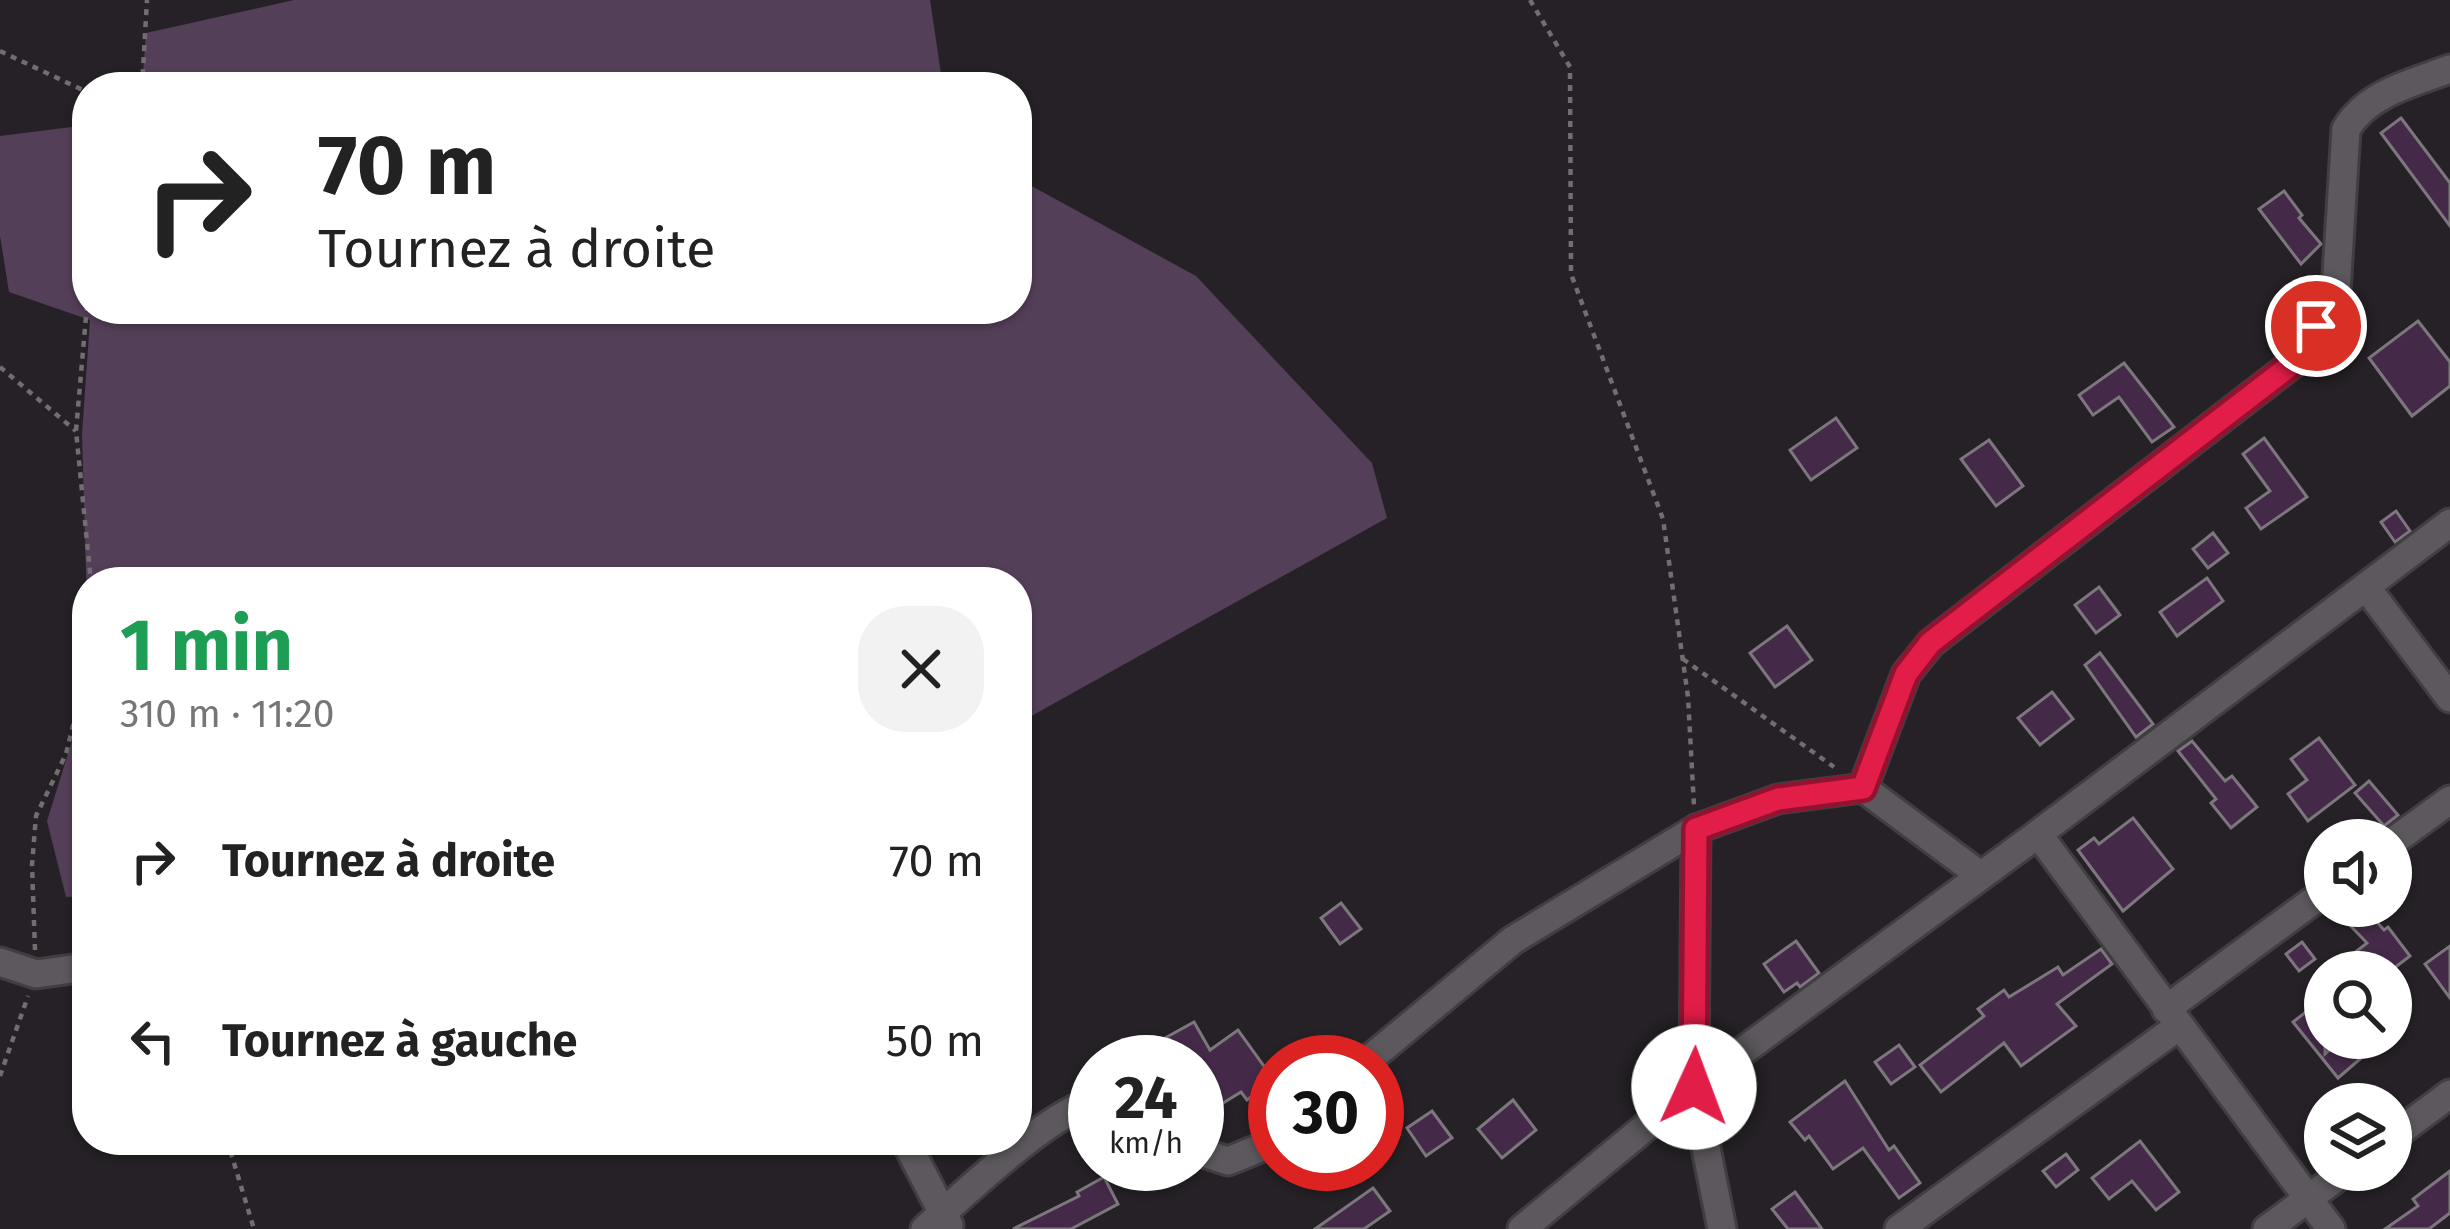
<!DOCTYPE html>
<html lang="fr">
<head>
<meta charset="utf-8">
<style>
	:root { --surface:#fff; --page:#f2f2f2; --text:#222; --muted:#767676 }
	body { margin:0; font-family:"Fira Sans",sans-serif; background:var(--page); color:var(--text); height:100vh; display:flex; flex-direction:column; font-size:45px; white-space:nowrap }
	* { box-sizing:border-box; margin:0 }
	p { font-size:39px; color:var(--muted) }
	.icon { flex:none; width:66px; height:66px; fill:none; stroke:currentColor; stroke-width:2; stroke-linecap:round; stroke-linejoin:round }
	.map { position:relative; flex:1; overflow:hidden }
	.panel { position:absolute; left:72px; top:567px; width:960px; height:588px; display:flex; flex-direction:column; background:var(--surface); border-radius:48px; box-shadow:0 3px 9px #0004 }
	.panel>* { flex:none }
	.banner { position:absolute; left:72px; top:72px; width:960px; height:252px; border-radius:48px; box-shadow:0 3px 9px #0004; background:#fff; color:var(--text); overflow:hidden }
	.controls { position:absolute; left:2304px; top:819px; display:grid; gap:24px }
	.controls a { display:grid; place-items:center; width:108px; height:108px; border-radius:50%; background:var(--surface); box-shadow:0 3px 9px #0004; font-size:60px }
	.speed { position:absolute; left:1068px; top:1035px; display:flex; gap:24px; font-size:60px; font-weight:700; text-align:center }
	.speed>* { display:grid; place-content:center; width:156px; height:156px; border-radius:50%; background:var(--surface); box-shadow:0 3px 9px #0004; line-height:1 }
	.speed small { font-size:30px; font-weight:400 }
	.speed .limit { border:18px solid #d22; background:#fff; color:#111 }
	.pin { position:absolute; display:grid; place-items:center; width:102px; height:102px; color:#fff; margin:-51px; border:6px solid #fff; border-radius:50%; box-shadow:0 3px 12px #0007 }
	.me { position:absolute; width:132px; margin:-66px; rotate:2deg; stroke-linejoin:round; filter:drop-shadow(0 0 9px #0008) }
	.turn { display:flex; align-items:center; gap:42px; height:252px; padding:0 48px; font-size:54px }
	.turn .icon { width:156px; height:156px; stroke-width:2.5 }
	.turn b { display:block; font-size:84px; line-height:102px }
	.round { display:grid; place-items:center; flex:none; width:126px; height:126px; border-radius:48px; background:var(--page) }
	.headline { display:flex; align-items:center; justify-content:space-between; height:204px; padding:0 48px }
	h1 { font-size:72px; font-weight:700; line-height:90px; color:#1e9e55 }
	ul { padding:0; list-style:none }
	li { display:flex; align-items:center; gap:36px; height:180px; padding:0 48px }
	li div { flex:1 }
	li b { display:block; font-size:45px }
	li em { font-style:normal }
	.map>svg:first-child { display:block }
</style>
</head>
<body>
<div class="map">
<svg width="2450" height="1229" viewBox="0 0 2450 1229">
	<rect width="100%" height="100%" fill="#252126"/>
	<g fill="#543f58">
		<polygon points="294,0 930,0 943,87 142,87 146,33"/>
		<polygon points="87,125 87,309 1017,309 1017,178 1196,276 1372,463 1387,518 1017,724 1017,582 87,582 87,607 82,434 90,320 9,292 0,236 0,136"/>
		<polygon points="87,693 87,896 66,897 47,821"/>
	</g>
	<g fill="#442a48" stroke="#7c777d" stroke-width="3">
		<polygon points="2401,118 2450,183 2450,226 2381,133"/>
		<polygon points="2284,191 2302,215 2299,218 2321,244 2301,264 2259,209"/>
		<polygon points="2418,321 2450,362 2450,386 2412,416 2369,358"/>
		<polygon points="2124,363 2174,427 2152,442 2119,397 2093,415 2079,395"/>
		<polygon points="1836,418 1857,448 1811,480 1790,450"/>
		<polygon points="2264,438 2307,497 2261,529 2246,508 2270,491 2243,454"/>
		<polygon points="1989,440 2023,486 1996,506 1961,459"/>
		<polygon points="2396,511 2410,531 2395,542 2381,522"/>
		<polygon points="2213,533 2228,553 2208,568 2193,549"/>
		<polygon points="2207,578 2223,601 2177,636 2160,612"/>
		<polygon points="2099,587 2120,615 2096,633 2075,605"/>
		<polygon points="1787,626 1812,660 1775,687 1750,653"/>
		<polygon points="2100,653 2153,724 2136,737 2085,665"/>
		<polygon points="2052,692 2073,719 2040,745 2018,718"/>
		<polygon points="2319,738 2355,785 2308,821 2288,794 2307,780 2291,759"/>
		<polygon points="2192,741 2225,781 2232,776 2257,807 2231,828 2211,803 2216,799 2178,751"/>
		<polygon points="2369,781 2398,815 2384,826 2355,793"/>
		<polygon points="2133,818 2173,869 2123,911 2078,850 2094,838 2099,844"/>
		<polygon points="1341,903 1361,929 1340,944 1321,918"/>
		<polygon points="2356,906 2363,906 2384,930 2388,927 2410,956 2389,972 2330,972 2367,943 2343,918"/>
		<polygon points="1796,941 1819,973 1800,987 1797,983 1784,992 1764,964"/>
		<polygon points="2302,942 2315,959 2299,971 2286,954"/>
		<polygon points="2450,946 2450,998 2425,964"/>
		<polygon points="2101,949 2112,964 2057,1004 2076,1026 2021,1066 2004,1043 1941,1092 1920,1065 1984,1016 1978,1009 2004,990 2009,997 2058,967 2063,975"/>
		<polygon points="2325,997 2325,1054 2342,1039 2360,1059 2338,1078 2293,1022"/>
		<polygon points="1194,1022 1210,1050 1238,1030 1274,1080 1247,1100 1241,1092 1197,1119 1197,1062 1167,1062 1156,1043"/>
		<polygon points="1899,1045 1915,1067 1891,1084 1875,1062"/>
		<polygon points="1845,1081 1889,1150 1894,1146 1920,1183 1899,1198 1863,1148 1833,1169 1809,1136 1805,1140 1790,1122"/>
		<polygon points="1513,1100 1536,1130 1502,1158 1478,1129"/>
		<polygon points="1432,1111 1452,1138 1426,1156 1407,1128"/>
		<polygon points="2140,1141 2179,1192 2156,1210 2132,1181 2109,1199 2092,1178"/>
		<polygon points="2066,1154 2078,1170 2056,1187 2043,1171"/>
		<polygon points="2450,1171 2450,1213 2429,1229 2385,1229 2418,1206 2413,1199"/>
		<polygon points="1104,1177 1118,1204 1071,1229 1013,1229 1079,1196 1077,1192"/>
		<polygon points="1373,1188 1390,1211 1364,1229 1315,1229"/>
		<polygon points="1795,1192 1822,1229 1788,1229 1772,1209"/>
	</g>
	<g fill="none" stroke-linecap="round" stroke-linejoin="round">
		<defs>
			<g id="minor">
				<polyline points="2366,587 2450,698"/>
				<path d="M1863 788 1906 674 1931 643 2296 361 2336 291 2346 129C2368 93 2412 83 2450 69"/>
				<polyline points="1696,829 1694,1087 1722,1229"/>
				<polyline points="2038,834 2331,1229"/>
				<polyline points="2391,843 2450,800"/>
				<polyline points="0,962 36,974 87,967"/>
				<polyline points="2166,1009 2325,892"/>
				<polyline points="1366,1062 1513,940 1696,829 1778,799 1863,788 1980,875"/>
				<polyline points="2391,1138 2450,1094"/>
				<polyline points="905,1140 949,1225"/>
				<polyline points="1197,1151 1228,1161 1275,1142"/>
				<path d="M925 1229C961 1197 1051 1110 1095 1102"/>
				<polyline points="1522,1229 1694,1087 2038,834 2450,523"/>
				<polyline points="1899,1229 2179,1026"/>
				<polyline points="2267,1229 2347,1170"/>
			</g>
		</defs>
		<use href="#minor" stroke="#413e41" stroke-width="33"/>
		<g stroke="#716d71" stroke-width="4.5" stroke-dasharray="6 6" stroke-linecap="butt">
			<polyline points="1530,0 1570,67 1571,274 1663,519 1688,697 1694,806"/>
			<polyline points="0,51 87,92"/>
			<polyline points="142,87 147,0"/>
			<polyline points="87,305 76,431 91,582"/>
			<polyline points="0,367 76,431"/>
			<polyline points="1683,659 1834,767"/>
			<polyline points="35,950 32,865 36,816 66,754 83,685 87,633"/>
			<polyline points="0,1076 28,996"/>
			<polyline points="227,1140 254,1229"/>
		</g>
		<use href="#minor" stroke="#5c585d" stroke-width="27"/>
	</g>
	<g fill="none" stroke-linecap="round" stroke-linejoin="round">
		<defs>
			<polyline id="route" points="1694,1087 1696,829 1778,799 1863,788 1906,674 1930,643 2296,361 2316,326"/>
		</defs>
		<use href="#route" stroke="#92132f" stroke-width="30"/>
		<use href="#route" stroke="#e11d48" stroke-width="21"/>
	</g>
</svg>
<div class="controls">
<a><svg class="icon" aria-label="sound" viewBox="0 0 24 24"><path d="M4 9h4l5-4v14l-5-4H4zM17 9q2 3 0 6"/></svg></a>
<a><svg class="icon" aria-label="search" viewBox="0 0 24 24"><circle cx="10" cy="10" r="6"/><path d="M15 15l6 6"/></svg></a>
<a><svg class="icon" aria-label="layers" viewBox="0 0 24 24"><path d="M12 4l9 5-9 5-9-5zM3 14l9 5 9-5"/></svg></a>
</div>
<div class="speed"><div>24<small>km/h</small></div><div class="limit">30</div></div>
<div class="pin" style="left:2316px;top:326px;background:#d93025"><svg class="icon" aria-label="arrive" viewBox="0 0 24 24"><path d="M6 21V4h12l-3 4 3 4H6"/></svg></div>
<svg class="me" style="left:1694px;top:1087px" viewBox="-20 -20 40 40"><circle r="19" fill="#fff"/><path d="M0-13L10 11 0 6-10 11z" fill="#e11d48"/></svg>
<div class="banner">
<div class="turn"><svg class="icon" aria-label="right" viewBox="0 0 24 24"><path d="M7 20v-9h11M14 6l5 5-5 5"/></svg><div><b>70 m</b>Tournez à droite</div></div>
</div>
<section class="panel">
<div class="headline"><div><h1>1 min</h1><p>310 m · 11:20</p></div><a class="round"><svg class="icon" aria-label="close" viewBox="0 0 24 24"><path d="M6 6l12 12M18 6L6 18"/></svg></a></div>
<ul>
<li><svg class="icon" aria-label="right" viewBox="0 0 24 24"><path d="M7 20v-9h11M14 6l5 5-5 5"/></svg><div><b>Tournez à droite</b></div><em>70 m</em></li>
<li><svg class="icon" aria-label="left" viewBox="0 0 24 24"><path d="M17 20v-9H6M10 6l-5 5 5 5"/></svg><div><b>Tournez à gauche</b></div><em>50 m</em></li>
</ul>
</section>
</div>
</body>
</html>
